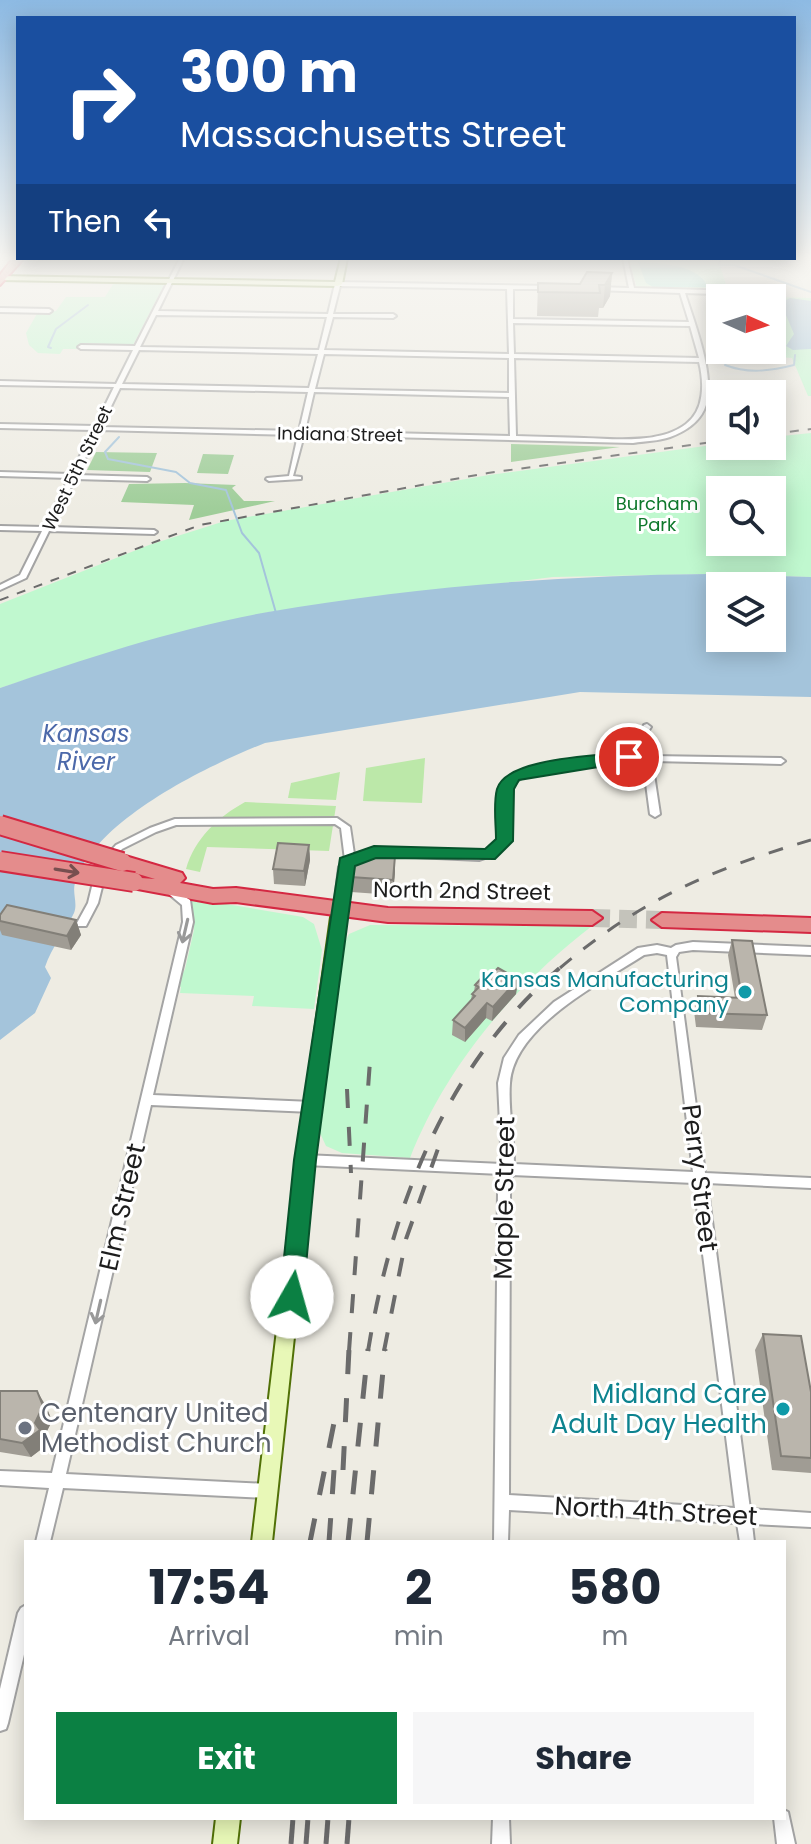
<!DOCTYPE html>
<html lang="en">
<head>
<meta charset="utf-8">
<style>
	:root { --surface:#fff; --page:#f6f6f7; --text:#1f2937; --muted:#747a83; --accent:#0b8043 }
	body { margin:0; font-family:Poppins,sans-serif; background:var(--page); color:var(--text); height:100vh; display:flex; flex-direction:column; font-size:30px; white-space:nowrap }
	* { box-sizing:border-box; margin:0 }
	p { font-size:26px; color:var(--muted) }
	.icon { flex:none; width:44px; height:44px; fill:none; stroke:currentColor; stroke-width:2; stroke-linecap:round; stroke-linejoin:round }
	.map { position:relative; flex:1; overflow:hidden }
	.panel { position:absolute; left:24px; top:1540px; width:762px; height:280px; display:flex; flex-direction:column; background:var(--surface); border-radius:0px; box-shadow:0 4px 20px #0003 }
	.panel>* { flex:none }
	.guide { position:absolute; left:16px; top:16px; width:780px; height:244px; border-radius:0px; box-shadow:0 4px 20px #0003; background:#1a4fa0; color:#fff; overflow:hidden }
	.needle { width:52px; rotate:93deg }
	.controls { position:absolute; left:706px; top:284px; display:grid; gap:16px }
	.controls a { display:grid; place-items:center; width:80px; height:80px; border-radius:0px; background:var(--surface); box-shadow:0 4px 20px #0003; font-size:40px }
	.pin { position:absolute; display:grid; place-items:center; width:68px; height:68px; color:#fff; margin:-34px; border:4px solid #fff; border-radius:50%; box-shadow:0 2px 8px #0007 }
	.me { position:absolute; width:88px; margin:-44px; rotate:7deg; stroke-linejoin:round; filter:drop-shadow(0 0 6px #0008) }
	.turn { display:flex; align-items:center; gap:28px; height:168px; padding:0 32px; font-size:36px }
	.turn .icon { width:104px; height:104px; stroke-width:2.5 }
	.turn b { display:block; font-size:56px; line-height:68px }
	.then { display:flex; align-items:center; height:76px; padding:0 32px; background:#0003; gap:16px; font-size:30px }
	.eta { display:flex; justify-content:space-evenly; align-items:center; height:136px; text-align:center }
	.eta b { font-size:48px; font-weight:700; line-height:56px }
	.cta { display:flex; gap:16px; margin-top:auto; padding:16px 32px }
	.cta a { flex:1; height:92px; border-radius:0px; background:var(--accent); color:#fff; font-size:32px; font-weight:700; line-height:92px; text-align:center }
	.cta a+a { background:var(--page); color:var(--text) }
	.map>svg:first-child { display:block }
</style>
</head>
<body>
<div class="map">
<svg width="811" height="1844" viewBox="0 0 811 1844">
	<rect width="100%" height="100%" fill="#eeece3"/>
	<g fill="#bce8a9">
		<polygon points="425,758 422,803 363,801 366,768"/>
		<polygon points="340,772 336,800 288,798 291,783"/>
		<path d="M245 802 336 806 329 851 207 847 200 872 186 869C195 838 218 817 245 802Z"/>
	</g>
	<g fill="#9ecd98">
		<polygon points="511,444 620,447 511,462"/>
		<polygon points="96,452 157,453 150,472 87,470"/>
		<polygon points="203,454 234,455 228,474 197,473"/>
		<polygon points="185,483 236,485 232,488 244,501 275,501 189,520 194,505 121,502 129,484"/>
	</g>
	<g fill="#c0f8cf" fill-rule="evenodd">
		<polygon points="629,260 719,262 728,291 637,288"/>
		<polygon points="115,281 165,283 133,345 82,343 78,349 63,349 60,354 38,353 29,345 26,333 38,312 56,311 66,297 105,297"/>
		<polygon points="772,297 811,298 811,396 808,396 792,358 777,357 772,341 785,341 772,310"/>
		<path d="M811 433V577L709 574 553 577 269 612 124 648 0 688V604L149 545 225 521 489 475 720 444 772 446V437ZM720 490H772V542H720Z"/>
		<polygon points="191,898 303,917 314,924 322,950 314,1009 252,1006 254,996 180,993 181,987 176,986 185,969 194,930"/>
		<path d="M370 925 592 926C514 986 446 1066 410 1158L342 1153 326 1146 320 1133 344 944 349 934Z"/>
	</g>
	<path fill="#82dcca" d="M638 262C660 263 698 264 708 287H653L646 283Z"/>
	<g fill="#a4c4db" fill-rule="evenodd">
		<polygon points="790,298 811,301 811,349 793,350 786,346 794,334 783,308 777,305"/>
		<path d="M709 574 811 577V697L580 692 265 743C209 765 94 820 75 883 72 893 78 903 74 913 65 932 52 946 45 967L51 978 35 1013 0 1040V688C87 658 178 628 268 612 414 587 561 575 709 574ZM720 586H772V638H720Z"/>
	</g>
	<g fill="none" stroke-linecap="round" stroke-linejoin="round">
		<g stroke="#a4c4db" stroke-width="2">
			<polyline points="675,258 720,260 719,265 734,265 811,292"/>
			<polyline points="51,348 48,347 56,329 88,305"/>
			<path d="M725 365C748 374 770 371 794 365L795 355"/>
			<polyline points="119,437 105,452 108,459 176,472 190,483 226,490 242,533 259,553 276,613"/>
		</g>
		<polyline stroke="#c4c3bb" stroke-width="18" stroke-dasharray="18 9" stroke-linecap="butt" points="592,918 662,920"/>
		<defs>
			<g id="street">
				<path d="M180 258H184L158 311 328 314 335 284 338 282 549 286 551 289H513V319L689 322 680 293 595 290 597 287 629 288 623 258H627L634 288 743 291 746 293 743 295 685 293C694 322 718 381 704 410 698 423 684 432 670 437 659 441 645 441 633 443L304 435 293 476 301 477V479L269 481 266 479 267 478 289 476 298 435 99 430 77 475 147 477 150 479 147 481 75 479 51 527 154 530 157 532 154 534 49 531 26 578 0 590V585L20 575 42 531 0 530V526L44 527 69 478 0 476V472L71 474 93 430 0 428V424L95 426 114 387 0 385V381L116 384 133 350 81 349 78 347 81 345 135 346ZM340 286 507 289 509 354 324 350 333 317 393 318 396 316 393 314H333ZM156 315 327 317 319 350 140 347ZM513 323 690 326 699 358 514 354ZM139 350 318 354 309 388 122 384ZM324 354 509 358V393L315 389ZM514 358 699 362C704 382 705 410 686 424 660 444 615 439 584 438 561 437 539 437 516 436ZM120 388 308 392 299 431 101 427ZM314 392 509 397 510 436 305 431Z"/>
				<polygon points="0,308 49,309 52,311 49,313 0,312"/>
				<path d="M647 724 651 727 647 733 651 756 781 758 785 761 781 764 652 761 660 814 655 817 650 814 643 761C613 761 553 763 526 775 521 778 515 783 510 786 508 821 521 848 479 860L374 855 357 859 349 868 344 910 339 914 334 910 339 867 345 860 341 828 335 824 176 825 156 832 122 849 107 867 98 903 86 926H78L77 923 88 903 97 866 116 845 150 828 175 819 337 818 350 827 354 854 374 849 479 854C513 844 496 808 503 783L520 771 553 762 592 758 642 756 639 733 644 725Z"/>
				<polygon points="169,887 190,900 193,922 153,1095 312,1102 316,1104 318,1107 316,1110 312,1112 151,1105 66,1474 268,1484 273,1486 275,1491 273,1496 268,1498 63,1488 50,1542 36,1542 49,1488 0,1485 0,1471 52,1473 183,922 182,905 164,890"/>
				<path d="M693 942 811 947V955L693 950 679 952 676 957 705 1173 811 1178V1188L707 1183 750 1509 811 1513V1527L752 1524 754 1542H740L737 1523 509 1510 508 1542H494L498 1194 501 1174 305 1165 301 1164 299 1160 301 1156 305 1155 502 1164 498 1083 504 1058 519 1035 554 1002 638 948 657 945 671 948 676 945ZM657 953 667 955 693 1172 514 1164C514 1138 508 1109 510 1083 514 1026 601 983 644 955ZM512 1175 694 1183 735 1508 509 1495 510 1194Z"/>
				<polygon points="26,1605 26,1646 8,1723 6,1729 0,1731 0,1689 18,1613 21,1608"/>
				<polygon points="784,1810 788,1812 795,1844 777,1844 774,1818 784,1818"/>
				<polygon points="493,1818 509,1818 510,1844 492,1844"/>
			</g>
			<g id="secondary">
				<polygon points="341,258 347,258 342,284 338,286 0,280 0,276 335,282"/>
				<polygon points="339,905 346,910 313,1160 272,1542 252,1542 297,1160 332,910"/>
				<polygon points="216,1818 240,1818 237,1844 213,1844"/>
			</g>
			<g id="highway">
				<polygon points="15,256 24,258 0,285 0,275"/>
				<polygon points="122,855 182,873 185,878 180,883 213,889 236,888 388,908 592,911 602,918 592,925 388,922 236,902 213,903 127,887 124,882 127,877 155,879 115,867 112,862 115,857"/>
				<polygon points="662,913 811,918 811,932 662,927 652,920"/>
			</g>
		</defs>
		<use href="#street" stroke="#a4a4a4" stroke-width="4"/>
		<use href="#secondary" stroke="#517107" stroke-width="4"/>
		<use href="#highway" stroke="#d42842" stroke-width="4"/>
		<use href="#street" fill="#fff" fill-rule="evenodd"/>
		<use href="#secondary" fill="#e8f8b7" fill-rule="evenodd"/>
		<use href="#highway" fill="#e48c8c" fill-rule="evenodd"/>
		<g stroke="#6b6b6b" stroke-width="2" stroke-dasharray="9 9" stroke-linecap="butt">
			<polyline points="772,434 811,429"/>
			<polyline points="0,600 200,525 488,473 720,441"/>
		</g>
		<path stroke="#6b6b6b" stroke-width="3" stroke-dasharray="15 15" stroke-linecap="butt" d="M560 968C640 900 712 869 811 840"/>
		<g stroke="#6b6b6b" stroke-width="4" stroke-dasharray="19 19" stroke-linecap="butt">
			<polyline points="347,1089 351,1173"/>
			<polyline points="349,1351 370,1061"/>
			<path d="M368 1351C392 1205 446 1064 562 966"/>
			<polyline points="384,1351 406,1239 440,1143"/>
		</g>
		<g stroke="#6b6b6b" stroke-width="5" stroke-dasharray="24 24" stroke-linecap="butt">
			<polyline points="343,1470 349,1349"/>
			<polyline points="310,1542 336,1413"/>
			<polyline points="329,1542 335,1456"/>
			<polyline points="348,1542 368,1349"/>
			<polyline points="367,1542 385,1349"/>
			<polyline points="291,1844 293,1818"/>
			<polyline points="306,1844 308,1818"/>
			<polyline points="326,1844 328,1818"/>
			<polyline points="347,1844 349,1818"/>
		</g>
		<defs>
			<g id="highway-bridge">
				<polyline points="0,825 122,862"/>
				<polyline points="0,861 134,882"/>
			</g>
		</defs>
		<use href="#highway-bridge" stroke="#d42842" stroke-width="22" stroke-linecap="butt"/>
		<use href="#highway-bridge" stroke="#e48c8c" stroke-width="18"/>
	</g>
	<g fill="#a09c94">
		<polygon points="612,273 610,296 603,308 599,308 598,317 537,316 538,283 580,284"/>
		<polygon points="309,845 310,860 305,886 274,884 273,869"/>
		<polygon points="395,871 393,895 351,892 351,877"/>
		<polygon points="0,915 76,920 81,935 71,950 2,935 0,930"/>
		<polygon points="732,940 767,1015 762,1030 696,1027 694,1011 698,996 735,998 728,955"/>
		<polygon points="492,974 518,979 516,994 492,1021 486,1018 465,1042 452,1035 453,1020 471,1000 472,994 474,992 475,985"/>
		<polygon points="763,1334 811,1392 811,1473 772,1470 755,1350"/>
		<polygon points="0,1391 46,1406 52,1421 44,1437 48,1444 31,1457 0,1452"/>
	</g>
	<g fill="#827f78">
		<polygon points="612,273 610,296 603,308 605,285"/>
		<polygon points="309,845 310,860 305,886 304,871"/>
		<polygon points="395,856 395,871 393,895 393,880"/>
		<polygon points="76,920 81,935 71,950 67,936"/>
		<polygon points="518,979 516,994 492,1021 493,1007"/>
		<polygon points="487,1003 486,1018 465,1042 465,1028"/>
		<polygon points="37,1391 46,1406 52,1421 44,1437 48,1444 31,1457 22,1443 35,1423"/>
	</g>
	<g fill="#bab5ac" stroke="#827f78" stroke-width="2">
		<polygon points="587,272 612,273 605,285 599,285 600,293 538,292 538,283 580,284"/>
		<polygon points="278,843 309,845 304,871 273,869"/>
		<polygon points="354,853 395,856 393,880 351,877"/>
		<polygon points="7,905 76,920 67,936 0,921 0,915"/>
		<polygon points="732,940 752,941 767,1015 700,1013 698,996 742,998"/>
		<polygon points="498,968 518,979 493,1007 487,1003 465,1028 453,1020 475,996 472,994 479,987 475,985 487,972 492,974"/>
		<polygon points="763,1334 801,1336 811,1392 811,1458 781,1456"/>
		<polygon points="0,1391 37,1391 43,1406 35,1423 40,1430 22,1443 0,1439"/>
	</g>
	<defs><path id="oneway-shaft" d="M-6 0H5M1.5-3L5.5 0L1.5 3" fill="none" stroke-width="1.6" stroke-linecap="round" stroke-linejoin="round" transform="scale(2)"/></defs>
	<use stroke="#774f4f" href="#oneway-shaft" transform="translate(67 871) rotate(9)"/>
	<g stroke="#999">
		<use href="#oneway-shaft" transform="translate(185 931) rotate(103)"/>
		<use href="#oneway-shaft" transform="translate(98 1312) rotate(103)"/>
	</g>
	<linearGradient id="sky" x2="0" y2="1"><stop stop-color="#8dbae3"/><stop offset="0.5" stop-color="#f7f6f2"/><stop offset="1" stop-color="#f7f6f2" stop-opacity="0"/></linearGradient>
	<rect width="811" height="514" fill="url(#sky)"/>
	<path fill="#0b8043" stroke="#07532c" stroke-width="2" d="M629 752 635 753V761L519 780 514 789 513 841 495 859 376 858 355 866 316 1160 303 1297 300 1305 292 1308 283 1305 280 1297 294 1160 340 858 374 846 485 849 496 839C496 824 493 804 497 789 506 757 599 756 629 752Z"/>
	<g fill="#0f9aa8" stroke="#fff" stroke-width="3">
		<circle cx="745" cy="992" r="8"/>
		<circle cx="783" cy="1409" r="8"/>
	</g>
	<circle fill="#6b7280" stroke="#fff" stroke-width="3" cx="25" cy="1428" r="8"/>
	<g text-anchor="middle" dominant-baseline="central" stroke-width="6" stroke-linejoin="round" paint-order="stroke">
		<g font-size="18" fill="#1d1d1d" stroke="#fff">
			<text transform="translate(340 434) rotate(1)">Indiana Street</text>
			<text transform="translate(77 468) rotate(-64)">West 5th Street</text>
		</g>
		<g font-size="18" fill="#0e782b" stroke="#fff">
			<text x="657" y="503">Burcham<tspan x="657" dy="21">Park</tspan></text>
		</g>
		<g font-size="22" fill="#1d1d1d" stroke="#fff">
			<text transform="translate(462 891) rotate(1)">North 2nd Street</text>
		</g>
		<g font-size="22" fill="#0d838f" stroke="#fff" text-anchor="end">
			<text x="729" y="979">Kansas Manufacturing<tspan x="729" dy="25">Company</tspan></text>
		</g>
		<g font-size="24" font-style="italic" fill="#4c69aa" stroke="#fff">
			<text x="86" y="733">Kansas<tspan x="86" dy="28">River</tspan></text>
		</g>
		<g font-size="26" fill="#1d1d1d" stroke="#fff">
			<text transform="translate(700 1178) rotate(83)">Perry Street</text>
			<text transform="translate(504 1198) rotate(-89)">Maple Street</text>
			<text transform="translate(122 1207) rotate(-77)">Elm Street</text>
			<text transform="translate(656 1511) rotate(3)">North 4th Street</text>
		</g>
		<g font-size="26" fill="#0d838f" stroke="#fff" text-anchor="end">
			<text x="767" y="1394">Midland Care<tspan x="767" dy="30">Adult Day Health</tspan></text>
		</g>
		<g font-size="26" fill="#5b616d" stroke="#fff" text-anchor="start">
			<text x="41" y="1413">Centenary United<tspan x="41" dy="30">Methodist Church</tspan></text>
		</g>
	</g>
</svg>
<div class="controls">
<a><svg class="needle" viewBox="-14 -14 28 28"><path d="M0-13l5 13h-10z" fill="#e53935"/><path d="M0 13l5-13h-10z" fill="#747a83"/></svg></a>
<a><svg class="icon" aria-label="sound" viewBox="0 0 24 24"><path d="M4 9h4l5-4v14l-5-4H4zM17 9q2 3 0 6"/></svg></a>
<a><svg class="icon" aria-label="search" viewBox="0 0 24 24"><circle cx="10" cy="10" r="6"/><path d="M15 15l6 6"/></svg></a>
<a><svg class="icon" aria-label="layers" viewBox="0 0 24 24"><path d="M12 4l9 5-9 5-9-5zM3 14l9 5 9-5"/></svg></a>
</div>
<div class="pin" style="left:629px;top:757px;background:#d93025"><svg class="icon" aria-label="arrive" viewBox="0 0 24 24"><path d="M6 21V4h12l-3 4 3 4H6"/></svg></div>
<svg class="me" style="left:292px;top:1297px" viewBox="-20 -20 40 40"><circle r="19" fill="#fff"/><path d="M0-13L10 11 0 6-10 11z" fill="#0b8043"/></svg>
<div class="guide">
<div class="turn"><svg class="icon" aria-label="right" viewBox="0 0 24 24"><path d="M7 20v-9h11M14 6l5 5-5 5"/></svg><div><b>300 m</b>Massachusetts Street</div></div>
<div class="then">Then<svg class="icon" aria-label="left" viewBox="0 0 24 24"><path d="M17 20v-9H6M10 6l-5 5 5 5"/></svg></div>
</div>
<section class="panel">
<div class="eta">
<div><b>17:54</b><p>Arrival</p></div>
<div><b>2</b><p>min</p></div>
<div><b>580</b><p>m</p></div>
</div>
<div class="cta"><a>Exit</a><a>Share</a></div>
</section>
</div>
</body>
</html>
